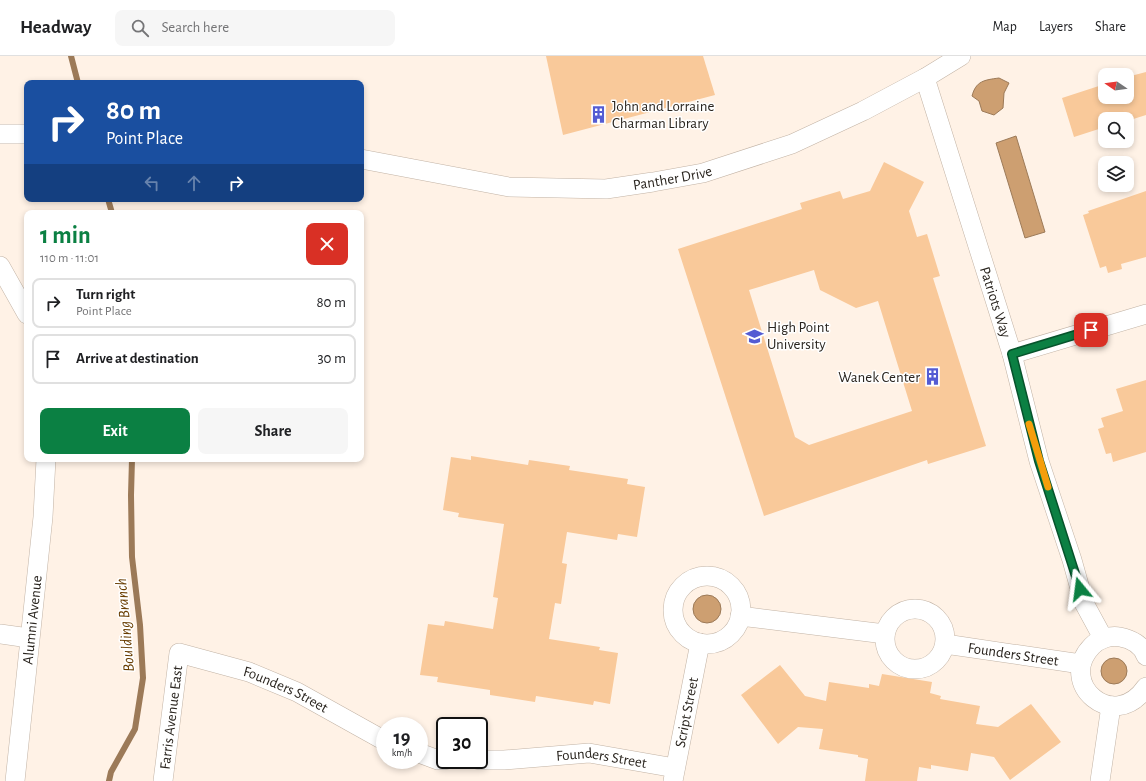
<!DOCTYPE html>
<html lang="en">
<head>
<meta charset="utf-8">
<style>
	:root { --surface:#fff; --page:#f6f6f6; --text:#202124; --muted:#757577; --line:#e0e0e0; --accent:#0b8043 }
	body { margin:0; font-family:"Alegreya Sans",sans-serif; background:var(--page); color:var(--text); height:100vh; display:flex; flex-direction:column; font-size:15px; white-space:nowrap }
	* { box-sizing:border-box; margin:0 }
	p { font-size:13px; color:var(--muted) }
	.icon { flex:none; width:22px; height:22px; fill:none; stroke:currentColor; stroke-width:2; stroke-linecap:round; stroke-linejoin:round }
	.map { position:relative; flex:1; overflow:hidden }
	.drawer { position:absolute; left:24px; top:154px; width:340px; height:252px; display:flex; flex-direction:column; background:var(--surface); border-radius:8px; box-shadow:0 2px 6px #0003 }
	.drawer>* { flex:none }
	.banner { position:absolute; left:24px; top:24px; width:340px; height:122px; border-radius:8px; box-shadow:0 2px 6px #0003; background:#1a4fa0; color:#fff; overflow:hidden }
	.needle { width:26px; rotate:283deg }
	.tools { position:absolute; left:1098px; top:12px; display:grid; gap:8px }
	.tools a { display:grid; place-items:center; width:36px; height:36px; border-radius:8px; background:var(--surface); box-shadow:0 2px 6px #0003; font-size:20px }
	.speed { position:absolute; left:376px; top:661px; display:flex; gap:8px; font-size:20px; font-weight:700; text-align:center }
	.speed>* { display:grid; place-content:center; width:52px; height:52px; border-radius:50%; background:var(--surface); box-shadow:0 2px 6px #0003; line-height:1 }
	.speed small { font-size:10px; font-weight:400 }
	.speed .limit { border:2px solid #111; border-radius:6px; background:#fff; color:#111 }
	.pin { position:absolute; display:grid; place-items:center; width:34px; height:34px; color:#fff; margin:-17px; border-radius:8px; box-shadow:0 2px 6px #0006 }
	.me { position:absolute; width:44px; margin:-22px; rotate:344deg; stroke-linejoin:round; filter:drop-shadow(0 0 3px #0008) }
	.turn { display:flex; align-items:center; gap:14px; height:84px; padding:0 16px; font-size:18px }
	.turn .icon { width:52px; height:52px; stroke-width:2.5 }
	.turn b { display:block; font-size:28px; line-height:34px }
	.lanes { display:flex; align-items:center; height:38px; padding:0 16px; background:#0003; justify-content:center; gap:20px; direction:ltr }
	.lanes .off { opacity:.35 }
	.round { display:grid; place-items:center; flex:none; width:42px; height:42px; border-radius:8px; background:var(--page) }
	.overview { display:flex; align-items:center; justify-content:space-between; height:68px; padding:0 16px }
	h1 { font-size:24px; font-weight:700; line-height:30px; color:var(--accent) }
	.primary-button { display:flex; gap:8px; margin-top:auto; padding:8px 16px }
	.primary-button a { flex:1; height:46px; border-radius:8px; background:var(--accent); color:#fff; font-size:16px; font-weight:700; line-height:46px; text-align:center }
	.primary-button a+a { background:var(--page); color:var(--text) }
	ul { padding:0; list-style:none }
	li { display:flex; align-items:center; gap:12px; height:50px; margin:0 8px 6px; padding:0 8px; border:2px solid var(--line); border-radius:8px }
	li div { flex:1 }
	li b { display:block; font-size:15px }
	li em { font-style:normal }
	header { display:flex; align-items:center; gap:24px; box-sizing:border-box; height:56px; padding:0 20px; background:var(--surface); border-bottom:1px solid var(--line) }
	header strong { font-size:19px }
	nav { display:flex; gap:22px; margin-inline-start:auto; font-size:14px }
	.search { width:280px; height:36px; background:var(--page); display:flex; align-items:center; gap:10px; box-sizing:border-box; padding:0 14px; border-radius:8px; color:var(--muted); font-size:15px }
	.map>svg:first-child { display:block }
</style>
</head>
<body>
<header>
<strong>Headway</strong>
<div class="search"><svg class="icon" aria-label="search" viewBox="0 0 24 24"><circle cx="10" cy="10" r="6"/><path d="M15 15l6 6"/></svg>Search here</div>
<nav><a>Map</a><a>Layers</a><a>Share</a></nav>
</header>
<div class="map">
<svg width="1146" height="725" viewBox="0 0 1146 725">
	<rect width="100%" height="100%" fill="#fff2e6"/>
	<g fill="#cd9f71" stroke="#9c7a58">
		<path d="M999 22 1009 27 1004 37 1003 52 994 59 982 55 979 45 972 40C976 25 984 24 999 22Z"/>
		<polygon points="1016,80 1045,176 1025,182 996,87"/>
		<circle cx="707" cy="553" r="14"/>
		<circle cx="1114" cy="615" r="13"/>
	</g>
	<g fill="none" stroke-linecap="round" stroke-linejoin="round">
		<g stroke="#9c7a58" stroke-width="6">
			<polyline points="71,0 78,27"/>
			<polyline points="108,143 112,157"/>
			<polyline points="109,725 111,716 135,673 143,622 140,569 132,501 131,439 132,403"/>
		</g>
	</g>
	<g fill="#f9c99a" fill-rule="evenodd">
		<polygon points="546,0 703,0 715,39 563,79"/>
		<polygon points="1146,16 1146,59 1127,65 1127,63 1105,63 1105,71 1074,81 1062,42 1105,28 1105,41 1127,41 1127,21"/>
		<path d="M884 106 924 126 909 155 917 181 927 178 940 220 933 222 986 390 928 408 927 404 764 460 678 193 802 153 800 147 840 135 843 143 870 135ZM814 214 820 234 856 252 878 245 912 355 809 389 795 381 749 234Z"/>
		<polygon points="1146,135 1146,201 1121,208 1122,213 1108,217 1106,210 1100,212 1083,159 1089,157 1088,155"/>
		<polygon points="1146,324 1146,396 1113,406 1111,397 1106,398 1098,373 1104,371 1101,362 1123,355 1116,333"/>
		<polygon points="471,400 528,409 529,404 570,410 569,414 628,423 627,428 645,431 637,481 618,478 617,484 567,476 562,507 567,508 561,548 555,547 549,583 600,591 599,594 618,597 610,648 594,645 593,649 536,640 535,646 490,639 490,634 437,626 438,621 420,619 428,568 444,570 445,565 493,573 498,542 493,541 504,468 458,461 459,457 443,454 451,401 471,404"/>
		<polygon points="780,609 805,640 826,645 829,626 869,632 869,628 879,630 882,618 932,626 930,637 941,640 940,643 980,650 976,668 998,671 1031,648 1061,686 1010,724 994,701 971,697 968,715 931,709 931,713 919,711 917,725 865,725 868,703 858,701 858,699 819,693 823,673 798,671 778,688 741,639"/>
	</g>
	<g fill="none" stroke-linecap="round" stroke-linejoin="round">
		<defs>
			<g id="street">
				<path id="s1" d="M925 22 1012 298 1039 405 1072 504 1084 547 1103 582"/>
				<polyline points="0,78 27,78"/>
				<path id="s2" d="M361 103 509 131 606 133 653 126 703 117 792 88 863 55 925 22 961 0"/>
				<polyline points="0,210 27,258"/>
				<polyline points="1012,298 1146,258"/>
				<circle cx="707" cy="554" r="34"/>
				<circle cx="915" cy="583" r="30"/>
				<polyline points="740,560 885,578"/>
				<polyline points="0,578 29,582"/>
				<path id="s3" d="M945 588 1081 608"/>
				<path d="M1146 600C1142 589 1131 583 1120 581 1110 579 1099 583 1092 590 1056 627 1114 678 1146 631"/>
				<polyline points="419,697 438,704 445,704"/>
				<path id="s4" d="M479 704H504L589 697 675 712"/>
				<path id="s5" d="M15 725 43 461 46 403"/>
				<path id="s6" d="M163 725 179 597 249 616 297 636 385 685"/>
				<path id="s7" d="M673 725 700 587"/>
				<polyline points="1100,725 1111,650"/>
			</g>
		</defs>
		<use href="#street" stroke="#c2b3a5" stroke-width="20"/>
		<use href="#street" stroke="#fff" stroke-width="19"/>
	</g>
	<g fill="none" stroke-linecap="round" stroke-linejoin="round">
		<defs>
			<polyline id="route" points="1080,533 1039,405 1012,298 1091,274"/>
		</defs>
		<use href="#route" stroke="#07532c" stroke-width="10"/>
		<use href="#route" stroke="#0b8043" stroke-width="7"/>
		<polyline stroke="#f59e0b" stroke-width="7" points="1029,368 1048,431"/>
	</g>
	<defs>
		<symbol id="building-bare" viewBox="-9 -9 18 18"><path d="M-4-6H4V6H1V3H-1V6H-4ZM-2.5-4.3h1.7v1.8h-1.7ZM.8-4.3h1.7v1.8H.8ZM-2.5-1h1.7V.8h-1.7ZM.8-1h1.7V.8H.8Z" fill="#545cd3" stroke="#fff" stroke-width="2.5" paint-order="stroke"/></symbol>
		<symbol id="university-bare" viewBox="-9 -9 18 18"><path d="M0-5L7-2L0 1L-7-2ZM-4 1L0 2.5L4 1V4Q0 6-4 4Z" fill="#545cd3" stroke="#fff" stroke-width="2.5" paint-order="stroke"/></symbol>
	</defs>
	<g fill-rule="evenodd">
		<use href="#building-bare" x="586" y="46" width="25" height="25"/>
		<use href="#university-bare" x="742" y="268" width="25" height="25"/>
		<use href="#building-bare" x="920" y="308" width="25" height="25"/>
	</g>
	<g text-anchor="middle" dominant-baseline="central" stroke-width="3" stroke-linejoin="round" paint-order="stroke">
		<g font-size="15" fill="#2a251f" stroke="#fff" text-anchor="start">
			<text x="612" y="50">John and Lorraine<tspan x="612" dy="17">Charman Library</tspan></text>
			<text x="767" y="271">High Point<tspan x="767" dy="17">University</tspan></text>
			<text x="920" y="321" text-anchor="end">Wanek Center</text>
		</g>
		<g font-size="15" fill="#2a251f" stroke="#fff">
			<text stroke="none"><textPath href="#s2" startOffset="315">Panther Drive</textPath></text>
			<text stroke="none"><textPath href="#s1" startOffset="235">Patriots Way</textPath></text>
			<text stroke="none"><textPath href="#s5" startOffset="162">Alumni Avenue</textPath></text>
			<text stroke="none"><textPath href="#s3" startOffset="69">Founders Street</textPath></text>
			<text stroke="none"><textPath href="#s6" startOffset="242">Founders Street</textPath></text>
			<text stroke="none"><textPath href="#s7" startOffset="70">Script Street</textPath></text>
			<text stroke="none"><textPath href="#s6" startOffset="64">Farris Avenue East</textPath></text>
			<text stroke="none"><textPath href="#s4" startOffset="123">Founders Street</textPath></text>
		</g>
		<g font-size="16" font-style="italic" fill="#693d01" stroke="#fff">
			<text transform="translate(125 569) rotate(-95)">Boulding Branch</text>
		</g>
	</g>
</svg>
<div class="tools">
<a><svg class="needle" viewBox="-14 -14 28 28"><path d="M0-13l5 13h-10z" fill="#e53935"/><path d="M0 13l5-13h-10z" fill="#757577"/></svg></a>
<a><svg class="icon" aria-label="search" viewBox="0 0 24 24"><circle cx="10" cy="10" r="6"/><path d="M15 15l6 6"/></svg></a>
<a><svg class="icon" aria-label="layers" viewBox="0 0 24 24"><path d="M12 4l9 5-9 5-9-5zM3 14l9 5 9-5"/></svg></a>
</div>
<div class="speed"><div>19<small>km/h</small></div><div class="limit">30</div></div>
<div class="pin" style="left:1091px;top:274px;background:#d93025"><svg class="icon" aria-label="arrive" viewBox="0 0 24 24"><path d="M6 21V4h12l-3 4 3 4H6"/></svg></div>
<svg class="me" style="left:1080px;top:533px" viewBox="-20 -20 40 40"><path d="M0-17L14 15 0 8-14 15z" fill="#0b8043" stroke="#fff" stroke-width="4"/></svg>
<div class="banner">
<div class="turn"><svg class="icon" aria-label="right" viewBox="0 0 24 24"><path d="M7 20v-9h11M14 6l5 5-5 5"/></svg><div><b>80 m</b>Point Place</div></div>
<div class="lanes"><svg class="icon off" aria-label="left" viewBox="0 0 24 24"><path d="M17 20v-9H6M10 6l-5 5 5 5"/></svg><svg class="icon off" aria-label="ahead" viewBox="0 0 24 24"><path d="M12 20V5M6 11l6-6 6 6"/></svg><svg class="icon" aria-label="right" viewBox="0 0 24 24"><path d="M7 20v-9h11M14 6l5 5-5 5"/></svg></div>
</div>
<section class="drawer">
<div class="overview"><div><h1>1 min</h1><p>110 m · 11:01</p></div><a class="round" style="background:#d93025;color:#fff"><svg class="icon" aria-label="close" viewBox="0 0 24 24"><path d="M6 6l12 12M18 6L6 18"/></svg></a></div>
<ul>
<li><svg class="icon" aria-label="right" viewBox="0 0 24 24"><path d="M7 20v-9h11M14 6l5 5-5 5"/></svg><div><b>Turn right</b><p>Point Place</p></div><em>80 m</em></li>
<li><svg class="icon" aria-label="arrive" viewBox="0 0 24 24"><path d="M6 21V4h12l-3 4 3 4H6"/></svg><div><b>Arrive at destination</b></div><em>30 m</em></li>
</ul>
<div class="primary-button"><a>Exit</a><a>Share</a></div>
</section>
</div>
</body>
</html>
